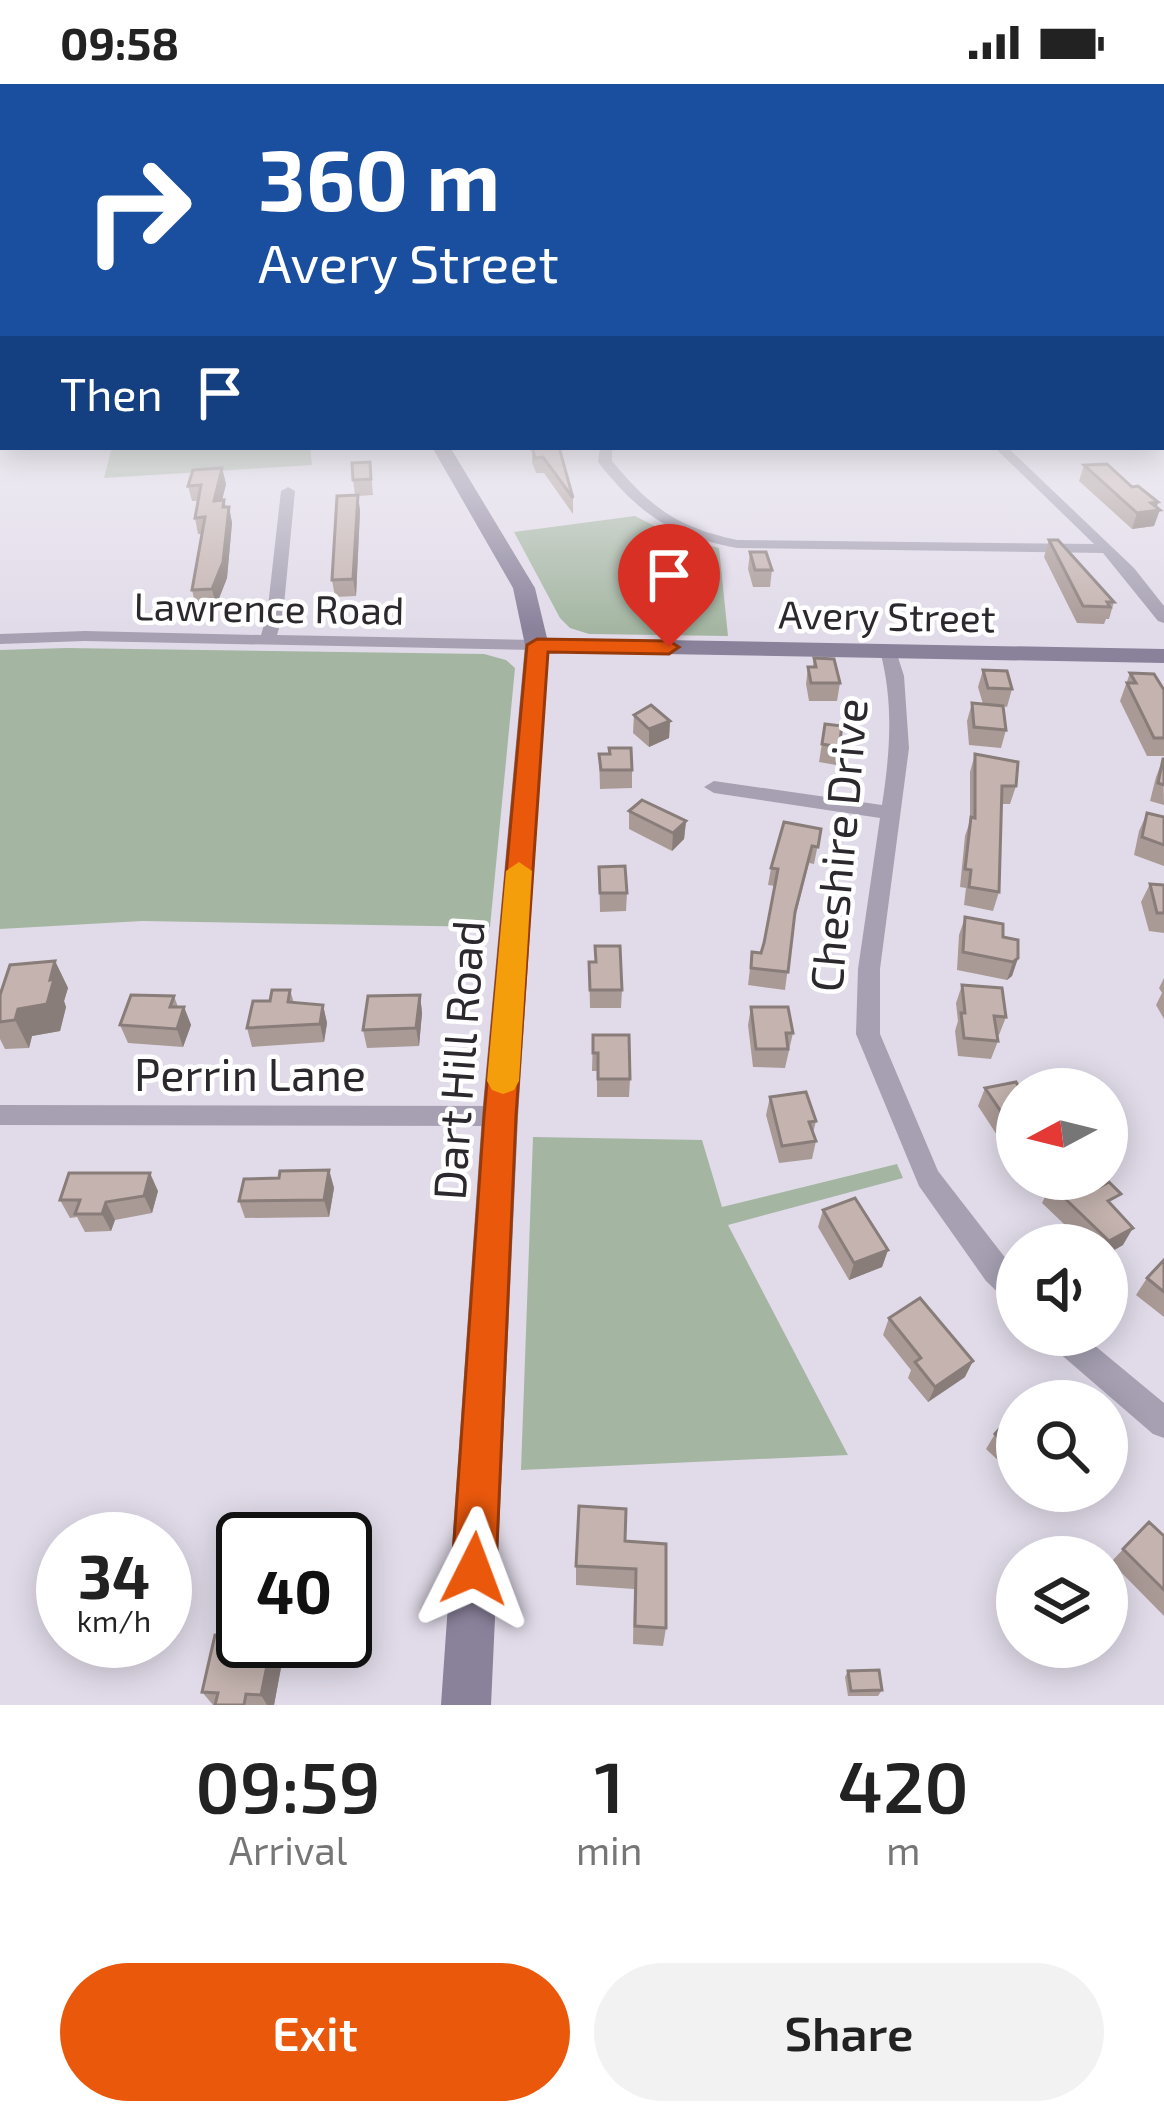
<!DOCTYPE html>
<html lang="en">
<head>
<meta charset="utf-8">
<style>
	:root { --surface:#fff; --page:#f2f2f2; --text:#222; --muted:#767676; --accent:#ea580c }
	body { margin:0; font-family:"Exo 2",sans-serif; background:var(--page); color:var(--text); height:100vh; display:flex; flex-direction:column; font-size:45px; white-space:nowrap }
	* { box-sizing:border-box; margin:0 }
	p { font-size:39px; color:var(--muted) }
	.icon { flex:none; width:66px; height:66px; fill:none; stroke:currentColor; stroke-width:2; stroke-linecap:round; stroke-linejoin:round }
	.map { position:relative; height:1621px; overflow:hidden }
	.side { display:flex; flex-direction:column; background:var(--surface); flex:1 }
	.side>* { flex:none }
	.hud { position:absolute; left:0px; top:0px; width:1164px; height:366px; box-shadow:0 6px 30px #0003; background:#1a4fa0; color:#fff; overflow:hidden }
	.needle { width:78px; rotate:263deg }
	.tools { position:absolute; left:996px; top:984px; display:grid; gap:24px }
	.tools a { display:grid; place-items:center; width:132px; height:132px; border-radius:50%; background:var(--surface); box-shadow:0 6px 30px #0003; font-size:60px }
	.speed { position:absolute; left:36px; top:1428px; display:flex; gap:24px; font-size:60px; font-weight:700; text-align:center }
	.speed>* { display:grid; place-content:center; width:156px; height:156px; border-radius:50%; background:var(--surface); box-shadow:0 6px 30px #0003; line-height:1 }
	.speed small { font-size:30px; font-weight:400 }
	.speed .limit { border:6px solid #111; border-radius:18px; background:#fff; color:#111 }
	.pin { position:absolute; display:grid; place-items:center; width:102px; height:102px; color:#fff; margin:-123px -51px; border-radius:50% 50% 50% 0; rotate:-45deg; box-shadow:0 0 12px #0007 }
	.pin .icon { rotate:45deg }
	.me { position:absolute; width:132px; margin:-66px; rotate:3deg; stroke-linejoin:round; filter:drop-shadow(0 0 9px #0008) }
	.turn { display:flex; align-items:center; gap:42px; height:252px; padding:0 60px; font-size:54px }
	.turn .icon { width:156px; height:156px; stroke-width:2.5 }
	.turn b { display:block; font-size:84px; line-height:102px }
	.then { display:flex; align-items:center; height:114px; padding:0 60px; background:#0003; gap:24px; font-size:45px }
	.eta { display:flex; justify-content:space-evenly; align-items:center; height:204px; text-align:center }
	.eta b { font-size:72px; font-weight:600; line-height:84px }
	.action { display:flex; gap:24px; margin-top:auto; padding:24px 60px }
	.action a { flex:1; height:138px; border-radius:72px; background:var(--accent); color:#fff; font-size:48px; font-weight:600; line-height:138px; text-align:center }
	.action a+a { background:var(--page); color:var(--text) }
	.status { display:flex; justify-content:space-between; align-items:center; height:84px; padding:0 60px; background:var(--surface); direction:ltr }
	.status svg { height:33px; fill:currentColor }
	.map>svg:first-child { display:block }
</style>
</head>
<body>
<div class="status"><b>09:58</b><svg viewBox="0 0 49 12"><path d="M0 12V9h3v3zM5 12V6h3v6zM10 12V3h3v9zM15 12V0h3v12zM26 1h20v11H26zM47 4h2v5h-2z"/></svg></div>
<div class="map">
<svg width="1164" height="1621" viewBox="0 0 1164 1621">
	<rect width="100%" height="100%" fill="#e1dbe9"/>
	<g fill="#a4b6a2">
		<polygon points="112,363 310,363 312,381 104,394"/>
		<polygon points="635,432 680,455 719,464 728,552 589,550 570,544 560,534 514,448"/>
		<polygon points="66,564 484,570 506,576 515,584 490,843 142,837 0,845 0,566"/>
		<polygon points="533,1053 702,1056 722,1123 897,1080 903,1094 728,1141 848,1371 521,1386"/>
	</g>
	<g fill="none" stroke-linecap="round" stroke-linejoin="round">
		<g fill="#a6a0b2" fill-rule="evenodd">
			<path d="M600 363H612V377C651 424 677 443 737 456L1094 460 994 363H1007L1134 484 1164 522V539L1158 537 1103 469 737 464C670 451 641 432 598 378Z"/>
			<polygon points="288,403 295,407 283,531 277,551 537,556 545,561 537,566 85,557 0,560 0,550 85,547 261,551 267,531 281,407"/>
			<path d="M888 562 896 567 904 592 909 664 880 885V950L938 1087 1017 1189V1221L1007 1217 986 1197 919 1102 856 950 858 885 880 734 714 709 704 703 714 697 882 721C890 669 894 619 880 567Z"/>
			<polygon points="0,1021 500,1022 509,1025 512,1032 509,1039 500,1042 0,1041"/>
			<polygon points="1046,1251 1082,1251 1164,1319 1164,1354 1153,1350 1050,1261"/>
		</g>
		<polygon fill="#8a829b" fill-rule="evenodd" points="432,363 450,363 535,504 547,554 1164,565 1164,579 548,568 518,1032 491,1621 441,1621 482,1032 525,561 513,504"/>
	</g>
	<g fill="#a99a96">
		<polygon points="532,363 559,363 573,414 573,430 544,389 536,389 532,378"/>
		<polygon points="370,378 373,411 358,412 360,427 356,512 335,513 332,496 355,411 353,396"/>
		<polygon points="1084,381 1132,403 1158,418 1154,442 1132,445 1079,397"/>
		<polygon points="222,384 226,400 222,416 224,416 226,423 229,423 232,439 227,494 216,522 196,523 192,506 202,450 198,450 195,434 198,417 192,417 188,402"/>
		<polygon points="1049,456 1114,518 1109,535 1106,535 1104,540 1077,539 1044,473"/>
		<polygon points="750,468 772,486 770,503 753,503 748,485"/>
		<polygon points="814,574 840,599 837,617 809,617 806,600 808,583 813,583"/>
		<polygon points="983,586 1012,605 1007,623 1003,622 1006,646 1001,664 969,661 967,637 972,619 983,620 978,603"/>
		<polygon points="1130,589 1164,606 1164,672 1147,672 1120,617"/>
		<polygon points="634,631 670,637 669,654 649,663 633,649"/>
		<polygon points="825,640 842,642 836,681 819,678"/>
		<polygon points="599,670 632,686 632,704 600,705"/>
		<polygon points="975,670 1016,702 1010,720 1001,720 999,808 993,827 964,821 966,804 960,803 965,752 970,737 970,688"/>
		<polygon points="1163,675 1164,721 1150,717 1156,693"/>
		<polygon points="629,727 686,737 684,755 672,767 629,745"/>
		<polygon points="1147,729 1164,733 1164,782 1134,771 1139,747"/>
		<polygon points="821,745 814,780 809,779 794,838 785,906 748,901 752,868 761,869 764,859 775,802 768,801 771,784"/>
		<polygon points="599,783 627,809 626,827 600,828"/>
		<polygon points="1150,800 1164,801 1164,849 1149,847 1141,818"/>
		<polygon points="965,833 1003,853 1018,874 1012,892 1007,896 957,886 959,851"/>
		<polygon points="55,877 68,904 64,917 66,923 60,947 32,952 29,964 5,965 0,955 0,911"/>
		<polygon points="589,878 622,906 621,924 590,924"/>
		<polygon points="1164,894 1164,935 1156,921 1162,909 1159,904"/>
		<polygon points="962,901 1006,933 999,951 997,951 998,957 991,975 958,972 955,947 958,937 956,919"/>
		<polygon points="290,906 294,919 323,921 327,939 324,958 252,963 247,944 270,917"/>
		<polygon points="420,911 422,929 419,962 367,964 363,946"/>
		<polygon points="174,912 178,923 184,923 191,941 183,963 128,959 120,941"/>
		<polygon points="751,923 793,949 785,984 753,983 748,941"/>
		<polygon points="593,951 630,995 629,1013 597,1013 597,987 592,987"/>
		<polygon points="985,1004 1017,1005 1017,1076 1014,1077 978,1022"/>
		<polygon points="770,1013 816,1037 813,1049 816,1057 812,1075 779,1079 766,1031"/>
		<polygon points="329,1086 334,1104 329,1133 245,1134 239,1117 279,1094"/>
		<polygon points="1051,1101 1114,1124 1123,1161 1107,1170 1107,1161 1086,1161 1042,1119"/>
		<polygon points="158,1107 152,1129 115,1136 111,1147 85,1148 77,1133 70,1134 60,1116"/>
		<polygon points="823,1126 888,1166 882,1183 849,1196 818,1143"/>
		<polygon points="1164,1176 1164,1233 1136,1211 1147,1194"/>
		<polygon points="889,1234 965,1293 928,1318 908,1294 911,1286 883,1251"/>
		<polygon points="1017,1325 1017,1394 986,1365 995,1350"/>
		<polygon points="1037,1407 1060,1407 1055,1413 1051,1409 1046,1415"/>
		<polygon points="1149,1438 1164,1452 1164,1532 1111,1478"/>
		<polygon points="625,1457 666,1544 663,1562 633,1560 634,1505 576,1501 576,1482"/>
		<polygon points="243,1557 274,1557 283,1573 274,1621 213,1621 202,1608"/>
		<polygon points="848,1587 882,1606 878,1612 848,1612 845,1593"/>
	</g>
	<g fill="#897d7a">
		<polygon points="222,384 226,400 218,433 214,417"/>
		<polygon points="358,411 360,427 356,512 353,495"/>
		<polygon points="1158,418 1155,427 1160,426 1154,442 1132,445 1137,429 1151,419"/>
		<polygon points="229,423 232,439 227,494 216,522 212,505"/>
		<polygon points="670,637 669,654 649,663 649,645"/>
		<polygon points="686,737 684,755 672,767 673,749"/>
		<polygon points="1018,874 1012,892 1007,896 1013,878"/>
		<polygon points="55,877 68,904 64,917 66,923 60,947 32,952 29,964 15,936 18,925 50,896"/>
		<polygon points="420,911 422,929 419,962 416,944"/>
		<polygon points="323,921 327,939 324,958 320,940"/>
		<polygon points="184,923 191,941 183,963 177,945"/>
		<polygon points="329,1086 334,1104 329,1133 324,1116"/>
		<polygon points="150,1089 158,1107 152,1129 144,1112"/>
		<polygon points="106,1118 115,1136 111,1147 102,1130"/>
		<polygon points="1133,1144 1123,1161 1107,1170 1106,1161 1109,1157"/>
		<polygon points="888,1166 882,1183 849,1196 854,1179"/>
		<polygon points="973,1277 965,1293 928,1318 935,1303"/>
		<polygon points="272,1557 283,1573 274,1621 267,1621 261,1611"/>
	</g>
	<g fill="#c4b3af" stroke="#897d7a" stroke-width="3">
		<polygon points="532,363 559,363 573,414 543,373 535,374"/>
		<polygon points="370,378 371,395 353,396 352,379"/>
		<polygon points="1107,380 1132,403 1138,402 1158,418 1151,419 1160,426 1137,429 1084,381"/>
		<polygon points="222,384 214,417 224,416 223,423 229,423 223,478 212,505 192,506 205,433 195,434 201,401 188,402 193,386"/>
		<polygon points="358,411 353,495 332,496 337,412"/>
		<polygon points="1049,456 1058,456 1114,518 1107,518 1110,523 1083,522"/>
		<polygon points="750,468 766,468 772,486 755,486"/>
		<polygon points="814,574 834,575 840,599 811,599 808,583 816,583"/>
		<polygon points="983,586 1007,587 1012,605 988,604"/>
		<polygon points="1130,589 1154,590 1164,606 1164,654 1154,654 1127,599 1136,599"/>
		<polygon points="972,619 1003,622 1006,646 974,643"/>
		<polygon points="651,621 670,637 649,645 634,631"/>
		<polygon points="825,640 842,642 839,663 822,660"/>
		<polygon points="609,664 631,664 632,686 601,686 599,670 610,670"/>
		<polygon points="975,670 1018,678 1016,702 1002,702 999,808 969,803 971,786 965,785 971,733 975,734"/>
		<polygon points="1163,675 1164,675 1164,701 1158,699"/>
		<polygon points="642,716 686,737 673,749 629,727"/>
		<polygon points="1147,729 1164,733 1164,761 1142,753"/>
		<polygon points="784,738 821,745 818,763 812,762 795,828 788,888 751,884 752,868 761,869 764,859 778,785 771,784"/>
		<polygon points="625,782 627,809 600,809 599,783"/>
		<polygon points="1150,800 1164,801 1164,829 1157,829"/>
		<polygon points="965,833 1003,840 1003,853 1018,856 1018,874 1013,878 963,868"/>
		<polygon points="595,862 620,862 622,906 590,906 589,878 596,878"/>
		<polygon points="55,877 50,896 54,895 47,920 18,925 15,936 0,938 0,911 10,881"/>
		<polygon points="962,901 1002,904 1006,933 994,932 998,957 964,954 961,929 965,929"/>
		<polygon points="272,906 290,906 288,918 323,921 320,940 247,944 253,917 270,917"/>
		<polygon points="131,911 174,912 170,923 184,923 177,945 120,941"/>
		<polygon points="420,911 416,944 363,946 368,912"/>
		<polygon points="751,923 788,923 793,949 786,949 788,965 756,965"/>
		<polygon points="593,951 629,951 630,995 598,995 598,969 593,969"/>
		<polygon points="1016,998 1020,1005 1017,1005 1017,1051 985,1004"/>
		<polygon points="806,1008 816,1037 809,1038 816,1057 782,1062 770,1013"/>
		<polygon points="329,1086 324,1116 239,1117 244,1095 279,1094 280,1087"/>
		<polygon points="69,1089 150,1089 144,1112 106,1118 102,1130 75,1130 80,1116 60,1116"/>
		<polygon points="1063,1095 1086,1095 1096,1105 1109,1098 1121,1110 1108,1117 1133,1144 1109,1157 1051,1101"/>
		<polygon points="855,1114 888,1166 854,1179 823,1126"/>
		<polygon points="1164,1176 1164,1208 1147,1194"/>
		<polygon points="920,1214 973,1277 935,1303 915,1278 921,1274 889,1234"/>
		<polygon points="1017,1325 1017,1371 995,1350"/>
		<polygon points="579,1422 626,1425 625,1457 666,1460 666,1544 635,1542 636,1485 576,1482"/>
		<polygon points="1149,1438 1164,1452 1164,1506 1123,1465"/>
		<polygon points="235,1518 243,1518 243,1557 272,1557 261,1611 246,1610 244,1621 215,1621 218,1609 202,1608 215,1551 227,1552"/>
		<polygon points="879,1586 882,1606 851,1607 848,1587"/>
	</g>
	<linearGradient id="sky" x2="0" y2="1"><stop stop-color="#7aafd4"/><stop offset="0.58" stop-color="#f2eff5"/><stop offset="1" stop-color="#f2eff5" stop-opacity="0"/></linearGradient>
	<rect width="1164" height="545" fill="url(#sky)"/>
	<polygon fill="#ea580c" stroke="#983908" stroke-width="3" points="537,555 669,557 679,563 669,570 548,568 516,1032 496,1485 489,1500 474,1507 459,1500 452,1485 484,1032 527,561"/>
	<polygon fill="#f59e0b" points="519,778 532,787 519,997 514,1006 503,1010 492,1006 487,997 506,787"/>
	<g text-anchor="middle" dominant-baseline="central" stroke-width="9" stroke-linejoin="round" paint-order="stroke">
		<g font-size="39" fill="#2b292e" stroke="#fff">
			<text transform="translate(269 523) rotate(1)">Lawrence Road</text>
			<text transform="translate(887 531) rotate(1)">Avery Street</text>
		</g>
		<g font-size="45" fill="#2b292e" stroke="#fff">
			<text transform="translate(837 761) rotate(-85)">Cheshire Drive</text>
			<text transform="translate(457 976) rotate(-86)">Dart Hill Road</text>
			<text x="250" y="989">Perrin Lane</text>
		</g>
	</g>
</svg>
<div class="tools">
<a><svg class="needle" viewBox="-14 -14 28 28"><path d="M0-13l5 13h-10z" fill="#e53935"/><path d="M0 13l5-13h-10z" fill="#767676"/></svg></a>
<a><svg class="icon" aria-label="sound" viewBox="0 0 24 24"><path d="M4 9h4l5-4v14l-5-4H4zM17 9q2 3 0 6"/></svg></a>
<a><svg class="icon" aria-label="search" viewBox="0 0 24 24"><circle cx="10" cy="10" r="6"/><path d="M15 15l6 6"/></svg></a>
<a><svg class="icon" aria-label="layers" viewBox="0 0 24 24"><path d="M12 4l9 5-9 5-9-5zM3 14l9 5 9-5"/></svg></a>
</div>
<div class="speed"><div>34<small>km/h</small></div><div class="limit">40</div></div>
<div class="pin" style="left:669px;top:563px;background:#d93025"><svg class="icon" aria-label="arrive" viewBox="0 0 24 24"><path d="M6 21V4h12l-3 4 3 4H6"/></svg></div>
<svg class="me" style="left:474px;top:1485px" viewBox="-20 -20 40 40"><path d="M0-17L14 15 0 8-14 15z" fill="#ea580c" stroke="#fff" stroke-width="4"/></svg>
<div class="hud">
<div class="turn"><svg class="icon" aria-label="right" viewBox="0 0 24 24"><path d="M7 20v-9h11M14 6l5 5-5 5"/></svg><div><b>360 m</b>Avery Street</div></div>
<div class="then">Then<svg class="icon" aria-label="arrive" viewBox="0 0 24 24"><path d="M6 21V4h12l-3 4 3 4H6"/></svg></div>
</div>
</div>
<section class="side">
<div class="eta">
<div><b>09:59</b><p>Arrival</p></div>
<div><b>1</b><p>min</p></div>
<div><b>420</b><p>m</p></div>
</div>
<div class="action"><a>Exit</a><a>Share</a></div>
</section>
</body>
</html>
